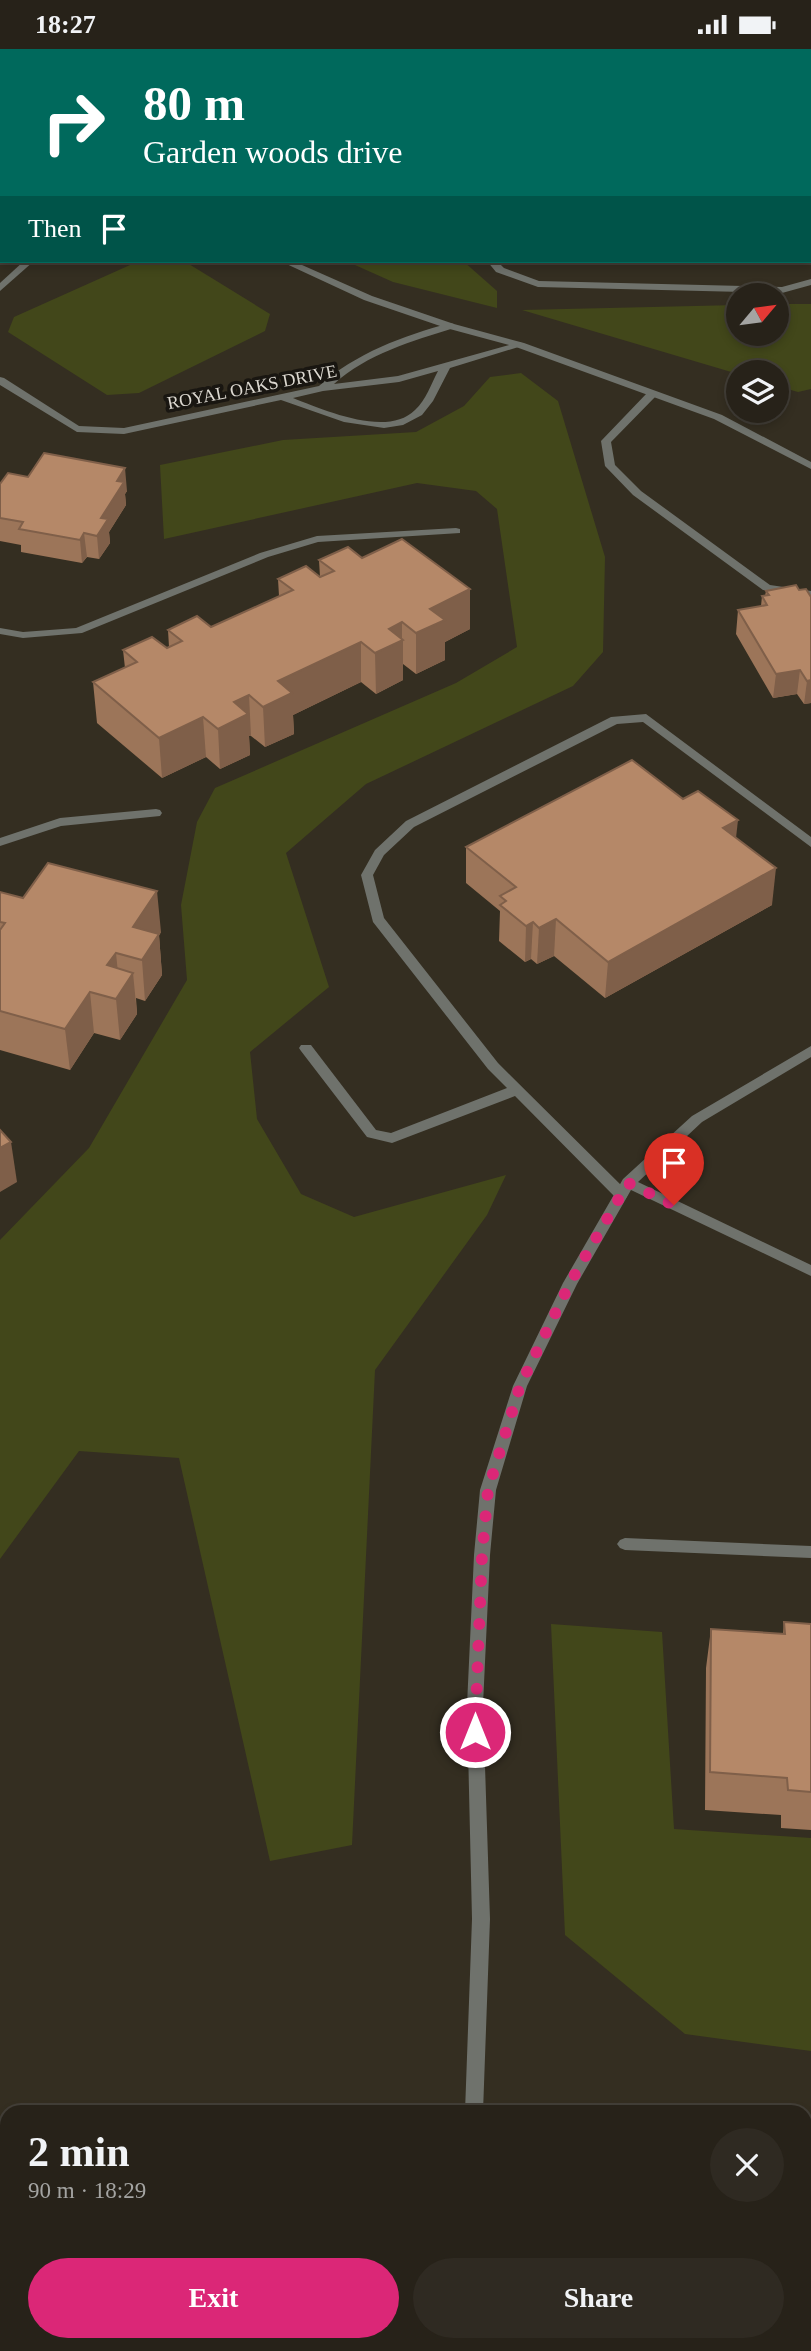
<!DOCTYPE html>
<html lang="en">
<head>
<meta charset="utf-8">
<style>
	:root { --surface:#272219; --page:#2f2a22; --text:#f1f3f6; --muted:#a4a4a2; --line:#433f38; --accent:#db2777 }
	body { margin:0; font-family:"Times New Roman",serif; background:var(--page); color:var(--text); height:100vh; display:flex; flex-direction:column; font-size:26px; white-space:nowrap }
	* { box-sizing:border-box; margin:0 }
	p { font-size:23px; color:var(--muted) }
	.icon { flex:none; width:38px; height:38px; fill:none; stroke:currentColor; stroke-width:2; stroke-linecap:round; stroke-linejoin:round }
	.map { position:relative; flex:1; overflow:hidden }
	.panel { position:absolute; left:0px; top:2056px; width:812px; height:247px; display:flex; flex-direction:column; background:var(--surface); border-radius:21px 21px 0 0; box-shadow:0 4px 10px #0003,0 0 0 2px var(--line) }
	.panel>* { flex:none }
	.hud { position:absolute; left:0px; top:0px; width:812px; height:214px; box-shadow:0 4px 10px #0003,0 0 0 2px var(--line); background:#00695c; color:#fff; overflow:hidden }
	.needle { width:46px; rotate:61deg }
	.buttons { position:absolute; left:726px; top:234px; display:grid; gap:14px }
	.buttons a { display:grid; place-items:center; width:63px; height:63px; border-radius:50%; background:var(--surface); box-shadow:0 4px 10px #0003,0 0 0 2px var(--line); font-size:35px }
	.pin { position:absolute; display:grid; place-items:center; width:60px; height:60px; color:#fff; margin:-72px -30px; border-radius:50% 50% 50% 0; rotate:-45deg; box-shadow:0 0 7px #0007 }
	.pin .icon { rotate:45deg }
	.me { position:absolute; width:77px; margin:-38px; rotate:0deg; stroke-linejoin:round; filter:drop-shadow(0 0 5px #0008) }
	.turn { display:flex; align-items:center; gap:24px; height:147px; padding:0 28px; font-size:32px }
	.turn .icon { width:91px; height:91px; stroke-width:2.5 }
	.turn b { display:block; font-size:49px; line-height:60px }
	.then { display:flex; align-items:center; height:66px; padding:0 28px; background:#0003; gap:14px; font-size:26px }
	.round { display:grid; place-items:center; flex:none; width:74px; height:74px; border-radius:37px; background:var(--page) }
	.head { display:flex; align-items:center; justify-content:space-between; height:119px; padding:0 28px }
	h1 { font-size:42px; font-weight:800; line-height:52px }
	.button { display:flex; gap:14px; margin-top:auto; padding:14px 28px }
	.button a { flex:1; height:80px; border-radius:42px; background:var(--accent); color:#fff; font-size:28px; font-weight:800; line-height:80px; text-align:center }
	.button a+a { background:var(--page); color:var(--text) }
	.status { display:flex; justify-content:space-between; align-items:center; height:49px; padding:0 35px; background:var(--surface); direction:ltr }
	.status svg { height:19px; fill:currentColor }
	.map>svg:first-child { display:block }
</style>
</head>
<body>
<div class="status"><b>18:27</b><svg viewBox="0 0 49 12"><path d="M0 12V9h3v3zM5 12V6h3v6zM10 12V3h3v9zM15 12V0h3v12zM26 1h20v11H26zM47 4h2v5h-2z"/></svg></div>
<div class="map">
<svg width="811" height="2302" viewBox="0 0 811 2302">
	<rect width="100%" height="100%" fill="#342e21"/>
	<g fill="#42471a">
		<polygon points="139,212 184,212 270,265 265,282 139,344 107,346 8,283 14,268"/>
		<polygon points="346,212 463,212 497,242 497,259 393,233"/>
		<polygon points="777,255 811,255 811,340 798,343 777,337 777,324 738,325 522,261 738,256 738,285 777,285"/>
		<polygon points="521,324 558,352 605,508 603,603 573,637 366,735 286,804 329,938 250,1003 257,1070 301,1145 354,1168 506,1126 487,1166 375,1321 352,1796 270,1812 179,1409 79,1402 0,1510 0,1191 89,1099 187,931 181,856 197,773 215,739 456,634 517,598 497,460 476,442 417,434 164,490 160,416 283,391 416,383 464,357 490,328"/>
		<polygon points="551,1575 662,1583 674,1780 811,1789 811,2002 685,1985 565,1886"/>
		<rect x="805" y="2147" width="6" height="88"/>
	</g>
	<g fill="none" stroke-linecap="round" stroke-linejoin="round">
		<g fill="#6f726c" fill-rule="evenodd">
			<polygon points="0,93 2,94 2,102 0,101"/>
			<polygon points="24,212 34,212 0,242 0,234"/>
			<path d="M450 274 454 275V279C412 292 367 305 334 335L398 327 520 293 525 296 450 319 433 352 422 366 403 376 384 379 344 373 281 351 124 385 77 383 0 336V328L4 329 79 377 124 379 319 337C356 304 403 287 450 274ZM438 322C431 335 426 351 415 361 387 389 324 361 293 349L323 342 399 333Z"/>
			<polygon points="652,342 657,345 656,347 611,393 615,416 641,442 770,536 811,542 811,548 763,541 633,446 605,417 601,392 648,343"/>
			<polygon points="456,479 460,480 460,484 318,493 268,508 82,584 23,589 0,585 0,579 23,583 76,579 260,504 317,487"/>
			<polygon points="646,665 811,788 811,798 643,673 617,675 414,778 384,806 373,826 384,869 498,1014 626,1141 628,1145 626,1149 616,1149 515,1047 392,1094 367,1088 301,1002 299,999 301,996 311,996 376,1081 391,1084 507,1039 488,1020 373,873 361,826 375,801 406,772 611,668"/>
			<polygon points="156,760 160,761 162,764 160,767 61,777 0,797 0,789 60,769"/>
			<rect x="427" y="2296" width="20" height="6"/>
		</g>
		<g fill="#6f726c" fill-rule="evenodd">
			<polygon points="65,0 75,0 76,2 66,2"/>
			<polygon points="421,0 429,0 430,2 421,2"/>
			<rect x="810" y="191" width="1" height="9"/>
			<polygon points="280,212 293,212 372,247 454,275 524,294 722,366 811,413 811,420 714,370 516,298 446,279 364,251"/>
			<polygon points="487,212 497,212 504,219 539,232 782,238 811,230 811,236 782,244 538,238 496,223"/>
			<polygon points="811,997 811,1008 702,1073 638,1133 811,1216 811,1227 631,1141 577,1235 527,1337 496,1441 490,1506 483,1656 490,1870 483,2063 465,2063 472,1870 467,1656 474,1506 480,1441 513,1337 563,1234 623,1130 692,1067"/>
			<polygon points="625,1489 811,1497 811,1509 625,1501 620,1499 617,1495 620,1491"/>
		</g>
		<g fill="#94988e" fill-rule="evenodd">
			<polygon points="805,2079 811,2080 811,2098 805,2097"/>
			<polygon points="7,2090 7,2108 0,2110 0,2092"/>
			<polygon points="7,2260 7,2278 0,2279 0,2261"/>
			<polygon points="805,2279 811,2279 811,2297 802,2296 805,2296"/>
		</g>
	</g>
	<g fill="#9c7559">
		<polygon points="28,428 127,442 125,445 126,456 109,483 110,494 99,510 87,508 82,514 21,503 21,496 0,492 0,435"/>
		<polygon points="362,509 470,580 445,593 445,611 416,625 403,615 403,631 376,645 361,633 293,666 294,685 265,698 251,687 249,687 250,706 220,720 206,708 162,729 97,674 93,633 125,619 123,601 167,599 169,598 168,581 211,578 279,547 278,530 320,528 319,511"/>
		<polygon points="799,541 811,548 811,654 804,655 797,645 773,649 736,585 738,561 761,557 762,547 765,547 766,542"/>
		<polygon points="736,789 772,856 605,949 554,907 537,915 531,910 525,913 499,892 500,862 466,834 466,798"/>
		<polygon points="0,843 161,883 159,886 162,926 145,952 136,949 137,965 120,991 94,984 70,1021 0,1001"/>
		<polygon points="784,1573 811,1575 811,1781 781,1779 781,1766 705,1761 706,1619 711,1580 783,1585"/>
	</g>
	<g fill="#7f5f49">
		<polygon points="250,0 314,0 301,2 250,2"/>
		<polygon points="125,419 127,442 125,445 126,456 109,483 110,494 99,510 97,487 101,469 117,432"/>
		<polygon points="84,484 87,508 82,514 80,491"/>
		<polygon points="470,540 470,580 445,593 445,611 416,625 416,584 430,560"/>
		<polygon points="402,573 402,592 403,591 403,631 376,645 375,604 389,580"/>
		<polygon points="361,593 361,633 293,666 294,685 265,698 263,658 278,632"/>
		<polygon points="800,621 797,645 773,649 776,625"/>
		<polygon points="811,631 811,654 804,655 807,632"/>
		<polygon points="249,646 251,687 249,687 250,706 220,720 218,680 234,653"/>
		<polygon points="203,668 206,708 162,729 159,689"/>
		<polygon points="738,771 734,807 723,779"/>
		<polygon points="776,819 772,856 605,949 608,913"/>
		<polygon points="157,842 161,883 159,886 162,926 145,952 142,911 133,878"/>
		<polygon points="556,870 554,907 537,915 539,879"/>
		<polygon points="533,873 531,910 525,913 526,877"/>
		<polygon points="116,904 120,944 133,924 137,965 120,991 116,950 107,916"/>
		<polygon points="90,943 94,984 70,1021 65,980"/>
		<polygon points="11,1093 17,1133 0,1143 0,1099"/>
	</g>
	<g fill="#b58868" stroke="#7f5f49" stroke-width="2">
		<polygon points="272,0 331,0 333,2 262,2"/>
		<polygon points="44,404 125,419 117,432 124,433 101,469 108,470 97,487 84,484 80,491 19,480 23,473 0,469 0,435 8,424 28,428"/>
		<polygon points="402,490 470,540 430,560 445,571 416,584 402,573 389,580 403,591 375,604 361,593 278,632 292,644 263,658 249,646 234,653 248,665 218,680 203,668 159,689 93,633 137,613 123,601 152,588 167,599 182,592 168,581 197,567 211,578 293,541 278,530 306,517 320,528 334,522 319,511 348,498 362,509"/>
		<polygon points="796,536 799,541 806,540 811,548 811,631 807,632 800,621 776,625 738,561 767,556 762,547 769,546 766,542"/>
		<polygon points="632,711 683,750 698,742 738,771 723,779 776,819 608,913 556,870 539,879 533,873 526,877 500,856 506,852 500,847 516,838 466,798"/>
		<polygon points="48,814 157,842 133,878 159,885 142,911 116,904 107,916 133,924 116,950 90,943 65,980 0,962 0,881 5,874 0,873 0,843 23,849"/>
		<polygon points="0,1081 11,1093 0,1099"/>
		<polygon points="784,1573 811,1575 811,1743 788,1741 787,1729 710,1723 711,1580 785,1585"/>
	</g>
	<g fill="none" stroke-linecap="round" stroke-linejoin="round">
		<polyline stroke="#db2777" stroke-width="12" stroke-dasharray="0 21.6" points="475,1683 482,1506 488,1441 520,1337 570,1234 628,1134 674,1156"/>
	</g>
	<g text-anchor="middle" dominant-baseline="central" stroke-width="7" stroke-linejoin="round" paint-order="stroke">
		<g font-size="18" fill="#dcd8d0" stroke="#191611">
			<text transform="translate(252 338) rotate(-11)">ROYAL OAKS DRIVE</text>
		</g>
	</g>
</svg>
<div class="buttons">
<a><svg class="needle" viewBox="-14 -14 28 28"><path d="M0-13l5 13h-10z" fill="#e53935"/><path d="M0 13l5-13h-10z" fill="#a4a4a2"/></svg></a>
<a><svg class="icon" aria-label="layers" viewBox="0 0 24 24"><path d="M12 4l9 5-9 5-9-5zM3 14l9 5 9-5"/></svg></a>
</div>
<div class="pin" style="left:674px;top:1156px;background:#d93025"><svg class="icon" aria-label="arrive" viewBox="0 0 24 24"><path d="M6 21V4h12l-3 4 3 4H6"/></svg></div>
<svg class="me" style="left:475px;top:1683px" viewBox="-20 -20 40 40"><circle r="17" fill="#db2777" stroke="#fff" stroke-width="3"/><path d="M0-11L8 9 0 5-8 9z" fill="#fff"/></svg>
<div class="hud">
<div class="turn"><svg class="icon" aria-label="right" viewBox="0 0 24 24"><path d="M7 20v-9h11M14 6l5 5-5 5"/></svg><div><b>80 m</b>Garden woods drive</div></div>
<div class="then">Then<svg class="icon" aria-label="arrive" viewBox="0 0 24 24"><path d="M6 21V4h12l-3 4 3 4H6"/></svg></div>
</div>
<section class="panel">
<div class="head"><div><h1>2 min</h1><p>90 m · 18:29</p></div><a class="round"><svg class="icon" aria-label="close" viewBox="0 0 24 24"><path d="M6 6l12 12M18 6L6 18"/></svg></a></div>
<div class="button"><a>Exit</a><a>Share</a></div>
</section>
</div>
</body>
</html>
